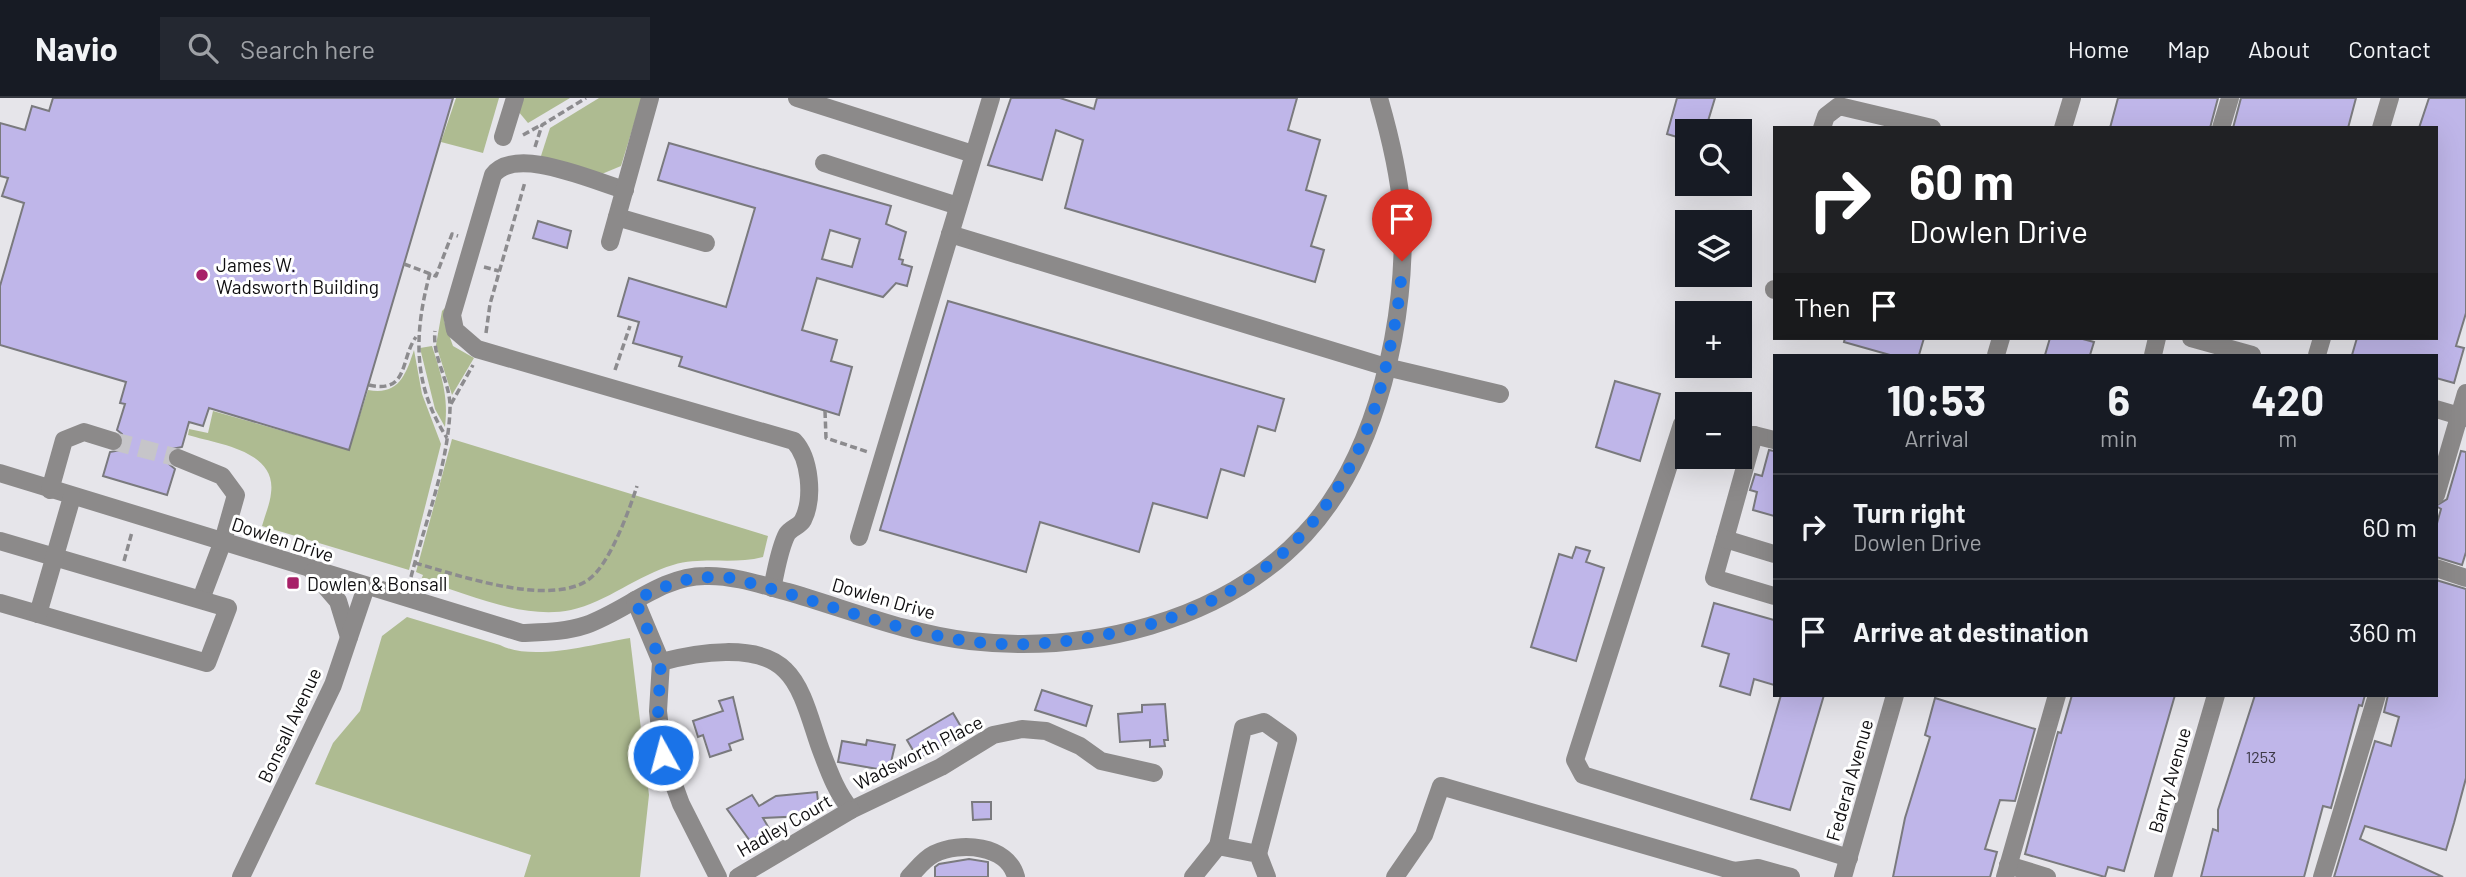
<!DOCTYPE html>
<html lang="en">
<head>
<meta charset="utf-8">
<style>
	:root { --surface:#171b24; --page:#242831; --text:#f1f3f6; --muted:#9ea1a6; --line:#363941 }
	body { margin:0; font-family:Barlow,sans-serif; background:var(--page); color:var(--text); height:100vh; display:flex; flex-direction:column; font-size:26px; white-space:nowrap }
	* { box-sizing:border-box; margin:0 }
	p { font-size:23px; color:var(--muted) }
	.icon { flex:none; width:38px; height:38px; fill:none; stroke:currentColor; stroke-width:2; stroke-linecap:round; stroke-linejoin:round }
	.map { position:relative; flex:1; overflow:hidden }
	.side { position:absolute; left:1773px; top:256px; width:665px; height:343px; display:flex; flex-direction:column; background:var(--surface); border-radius:0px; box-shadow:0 7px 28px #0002 }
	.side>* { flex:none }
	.guide { position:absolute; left:1773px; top:28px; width:665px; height:214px; border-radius:0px; box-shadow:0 7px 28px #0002; background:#202124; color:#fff; overflow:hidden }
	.controls { position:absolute; left:1675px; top:21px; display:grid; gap:14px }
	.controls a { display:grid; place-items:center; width:77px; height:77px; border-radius:0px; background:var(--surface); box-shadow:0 7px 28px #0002; font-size:35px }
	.pin { position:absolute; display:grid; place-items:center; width:60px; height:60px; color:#fff; margin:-72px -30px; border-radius:50% 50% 50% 0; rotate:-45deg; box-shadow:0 0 7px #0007 }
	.pin .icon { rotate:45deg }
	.me { position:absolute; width:77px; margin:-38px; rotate:353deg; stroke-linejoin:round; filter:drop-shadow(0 0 5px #0008) }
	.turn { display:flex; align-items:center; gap:24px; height:147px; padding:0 21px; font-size:32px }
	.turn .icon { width:91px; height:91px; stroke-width:2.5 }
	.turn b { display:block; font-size:49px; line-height:60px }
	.then { display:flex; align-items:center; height:66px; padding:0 21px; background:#0003; gap:14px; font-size:26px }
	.eta { display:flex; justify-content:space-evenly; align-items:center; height:119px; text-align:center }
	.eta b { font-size:42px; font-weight:700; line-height:49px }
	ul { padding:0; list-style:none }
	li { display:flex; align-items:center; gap:21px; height:105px; padding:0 21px; border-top:2px solid var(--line) }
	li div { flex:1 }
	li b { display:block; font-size:26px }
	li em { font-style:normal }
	header { display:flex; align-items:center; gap:42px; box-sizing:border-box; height:98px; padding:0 35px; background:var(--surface); border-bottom:2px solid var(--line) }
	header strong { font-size:33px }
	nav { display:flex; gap:38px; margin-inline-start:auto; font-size:24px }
	.search { width:490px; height:63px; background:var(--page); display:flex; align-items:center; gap:18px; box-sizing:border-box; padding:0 24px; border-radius:0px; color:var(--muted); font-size:26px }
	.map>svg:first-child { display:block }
</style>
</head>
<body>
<header>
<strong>Navio</strong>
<div class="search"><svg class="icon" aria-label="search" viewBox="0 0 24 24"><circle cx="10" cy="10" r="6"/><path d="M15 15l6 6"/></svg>Search here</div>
<nav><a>Home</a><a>Map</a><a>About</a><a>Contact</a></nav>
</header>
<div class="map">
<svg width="2466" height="779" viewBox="0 0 2466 779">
	<rect width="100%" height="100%" fill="#e6e5ea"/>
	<g fill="#aebb91">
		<polygon points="456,0 499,0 483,55 441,44"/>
		<polygon points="522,0 570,0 528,25 518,13"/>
		<polygon points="599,0 642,0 621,68 597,78 540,61 550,30"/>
		<polygon points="446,209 444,223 453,248 474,260 452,297 436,247 442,213"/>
		<path d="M432 248C441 276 449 299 445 329L435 311 420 250Z"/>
		<path d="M414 252 422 296 441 346 409 472 262 428C265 417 270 406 271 395 277 352 217 346 188 337L189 331 208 335 213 313 349 352 368 292C399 298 406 276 414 252Z"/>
		<path d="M452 341 768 438 763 459C733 467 703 458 673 467 638 477 607 504 571 512 522 522 467 495 421 482L423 477 416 474Z"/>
		<path d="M407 519 500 547C532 564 594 546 630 540L649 697 640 779H524L531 757 315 686 333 645 360 613 382 538Z"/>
	</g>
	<g fill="#bfb6e9" stroke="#7a7a7e" stroke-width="2" fill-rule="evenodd">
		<polygon points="53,0 453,0 349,352 209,310 203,328 189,324 182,349 172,351 168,355 169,366 175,371 167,397 103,378 110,354 120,352 124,346 122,336 117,332 125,306 120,305 126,284 0,247 0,188 24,105 2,98 8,80 0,78 0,25 25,32 32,8 49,13"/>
		<polygon points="1011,0 1060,0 1094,11 1097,0 1297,0 1288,32 1320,42 1306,92 1326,98 1311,148 1324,152 1315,184 1065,110 1083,42 1056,32 1042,82 988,67"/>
		<polygon points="1677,0 1715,0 1705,33 1687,33 1687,42 1667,36"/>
		<polygon points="2118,0 2218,0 2210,30 2110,30"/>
		<polygon points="2241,0 2356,0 2348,30 2233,30"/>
		<polygon points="2429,0 2466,0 2466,215 2456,248 2464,250 2454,285 2436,280 2436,257 2352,257 2357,240 2436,240 2436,30 2419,30"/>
		<path d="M669 45 891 108 886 126 906 134 899 161 903 162 902 166 912 169 907 188 896 185 883 199 817 180 802 232 837 242 831 263 852 269 839 317 679 268 682 259 633 245 639 224 618 218 629 180 726 209 755 110 658 82ZM830 132 860 141 852 169 822 161Z"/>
		<polygon points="538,123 571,133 567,150 533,140"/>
		<polygon points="948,203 1284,301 1275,333 1258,328 1244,378 1221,371 1207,420 1153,405 1139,454 1040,424 1026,474 880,432"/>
		<polygon points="1845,240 1924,240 1919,257 1890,257 1844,244"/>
		<polygon points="2050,240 2079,240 2094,244 2090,257 2045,257"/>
		<polygon points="1615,283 1660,296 1640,363 1596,349"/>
		<polygon points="1769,352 1774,353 1774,418 1753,412 1757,394 1750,392 1755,376 1762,378"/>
		<polygon points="2461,353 2466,354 2466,454 2462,467 2436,459 2436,429 2441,411 2436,408 2447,401"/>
		<polygon points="1576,449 1590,453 1586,464 1604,470 1576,563 1531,549 1559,456 1572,460"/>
		<polygon points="2436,482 2466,491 2466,680 2454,725 2446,752 2365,728 2360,741 2443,779 2334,779 2375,643 2391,648 2399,619 2384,614 2388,597 2436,597"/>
		<polygon points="1714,505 1774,522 1774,587 1754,581 1750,597 1720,588 1729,556 1702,548"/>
		<polygon points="1042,592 1092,608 1086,628 1035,612"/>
		<polygon points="1781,597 1824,597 1790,712 1751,701"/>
		<polygon points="2072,597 2175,597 2124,773 2108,769 2105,779 2025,756 2058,634 2061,635"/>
		<polygon points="2255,597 2365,597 2362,608 2359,607 2331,710 2323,708 2304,779 2201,779 2213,731 2218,733 2218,712"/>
		<polygon points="733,599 743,641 729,646 731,652 710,659 703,637 698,639 693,623 723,613 719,603"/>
		<polygon points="1935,600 2035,631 2015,703 2000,702 1985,751 1997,754 1990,779 1893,779 1905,720 1930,639 1925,637"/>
		<polygon points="1165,606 1168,642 1164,642 1165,648 1150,649 1150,642 1120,644 1118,616 1142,614 1142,607"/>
		<polygon points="953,615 964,634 918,661 907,642"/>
		<polygon points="867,642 895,647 889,673 838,664 842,643 866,647"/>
		<polygon points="817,694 819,713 805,714 806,718 763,720 770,732 750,743 727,711 752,697 759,708 776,698"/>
		<polygon points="972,704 991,704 991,721 973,722"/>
		<polygon points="969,761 988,764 988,779 935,779 935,769 939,766"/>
	</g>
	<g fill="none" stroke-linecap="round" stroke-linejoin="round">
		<polyline stroke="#c6c5c9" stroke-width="18" stroke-dasharray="18 9" stroke-linecap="butt" points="113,343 178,360"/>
		<g stroke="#8c8b8e" stroke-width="3.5" stroke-dasharray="7 3.5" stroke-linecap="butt">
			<polyline points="523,37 541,27"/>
			<polyline points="535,49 542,27 586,0"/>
			<polyline points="404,166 436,178 452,136 458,138"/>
			<polyline points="484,169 499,173"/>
			<path d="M430 175C414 235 412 286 447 340"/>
			<polyline points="486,235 490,206 525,84"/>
			<polyline points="615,272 630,228"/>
			<path d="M369 287C409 296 400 261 416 239"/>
			<polyline points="451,306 473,267"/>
			<polyline points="825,313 826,340 868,354"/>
			<polyline points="124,463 132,434"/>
			<path d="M415 465C458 477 548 509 588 482 609 468 629 413 637 388"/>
			<path d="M411 479C425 424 448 368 450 311 451 284 432 261 435 233"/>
		</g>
		<g stroke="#8c8a8a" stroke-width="18">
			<polyline points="797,0 973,56"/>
			<polyline points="1822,30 1826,18 1839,8 1932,30"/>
			<polyline points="2063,30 2072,0"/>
			<polyline points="2221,30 2230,0"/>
			<polyline points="2381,30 2390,0"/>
			<polyline points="503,39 515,0"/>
			<polyline points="824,65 958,108"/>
			<path d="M625 92C593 83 516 47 493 77L452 217 455 232 477 251 794 343C810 360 814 400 803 422 800 428 791 430 787 436 779 451 776 474 772 490"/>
			<polyline points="617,119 706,145"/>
			<polyline points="950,136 1386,269 1500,296"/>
			<polyline points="610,144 650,0"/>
			<polyline points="1774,192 1774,191"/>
			<polyline points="2191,240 2252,257"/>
			<polyline points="1996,257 2001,240"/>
			<polyline points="2153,257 2157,240"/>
			<polyline points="2317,257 2322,240"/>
			<polyline points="2436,311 2466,320"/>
			<polyline points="1687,328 1682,326 1575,662 1583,677 1849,760"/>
			<polyline points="1754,337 1714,480 1774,498"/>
			<polyline points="1740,342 1754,337 1774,342"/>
			<polyline points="178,360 222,378 236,397 223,443 201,501"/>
			<path d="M0 375 522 535C545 534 565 534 586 527 626 513 661 478 705 478 733 477 762 487 788 494 847 511 908 536 970 543 1087 556 1222 525 1305 436 1378 358 1408 218 1402 114 1399 75 1390 38 1379 0"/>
			<polyline points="50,392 64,342 84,334 113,343"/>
			<polyline points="2436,397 2466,295"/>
			<polyline points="859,439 991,0"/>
			<polyline points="1725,441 1774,456"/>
			<polyline points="0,443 228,510 207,565 0,505"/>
			<polyline points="2436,470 2466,480"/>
			<polyline points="313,474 338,503 349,539"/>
			<polyline points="635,502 661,564 658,613 663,657 681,706 718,779"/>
			<polyline points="38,516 72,399"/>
			<path d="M661 564C695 555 758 544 785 572 805 591 812 630 822 655 830 676 837 695 851 712L941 669 993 637 1022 631 1046 633 1080 648 1101 663 1154 675"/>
			<polyline points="1218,748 1243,630 1264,624 1288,641 1258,756"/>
			<polyline points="2008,767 2047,779"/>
			<polyline points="241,779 333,587 366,489"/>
			<polyline points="738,779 851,712"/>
			<path d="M909 779C917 771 924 761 934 756 960 743 1008 747 1016 779"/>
			<polyline points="1193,779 1218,748 1258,756 1267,779"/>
			<polyline points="1395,779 1424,737 1441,688 1734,773 1758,770 1791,779"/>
			<polyline points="1843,779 1895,597"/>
			<polyline points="2005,779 2057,597"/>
			<polyline points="2163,779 2216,597"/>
			<polyline points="2322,779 2377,597"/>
		</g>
	</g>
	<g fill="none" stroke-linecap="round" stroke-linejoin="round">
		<path stroke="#1a73e8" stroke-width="12" stroke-dasharray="0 21.6" d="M663 657 658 613 661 564 635 502C671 485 690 476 731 480 810 499 887 531 967 543 1016 550 1066 545 1114 535 1261 506 1354 414 1386 268 1394 233 1401 199 1402 163"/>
	</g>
	<g fill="#a72068" stroke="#fff" stroke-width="2.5">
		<circle cx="202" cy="177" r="7"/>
		<rect x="286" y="478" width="14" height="14" rx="3.5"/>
	</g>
	<g text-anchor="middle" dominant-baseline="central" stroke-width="6" stroke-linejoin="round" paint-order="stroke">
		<g font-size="16" fill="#3b3846">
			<text x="2261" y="658">1253</text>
		</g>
		<g font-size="19" fill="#0f0e10" stroke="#fff" text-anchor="start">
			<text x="216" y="166">James W.<tspan x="216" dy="22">Wadsworth Building</tspan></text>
			<text x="307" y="485">Dowlen &amp; Bonsall</text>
		</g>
		<g font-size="19" fill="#0f0e10" stroke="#fff">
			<text transform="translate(283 441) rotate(18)">Dowlen Drive</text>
			<text transform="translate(884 500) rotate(16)">Dowlen Drive</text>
			<text transform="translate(289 627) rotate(-65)">Bonsall Avenue</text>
			<text transform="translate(918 654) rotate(-27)">Wadsworth Place</text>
			<text transform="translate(1849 682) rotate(-74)">Federal Avenue</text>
			<text transform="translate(2169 682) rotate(-74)">Barry Avenue</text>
			<text transform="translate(784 727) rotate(-30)">Hadley Court</text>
		</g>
	</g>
</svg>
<div class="controls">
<a><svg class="icon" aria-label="search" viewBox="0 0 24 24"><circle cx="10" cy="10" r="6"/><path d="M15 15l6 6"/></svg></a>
<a><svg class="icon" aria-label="layers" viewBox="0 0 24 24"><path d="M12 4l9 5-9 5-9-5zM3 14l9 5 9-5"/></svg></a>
<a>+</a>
<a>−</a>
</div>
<div class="pin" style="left:1402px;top:163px;background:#d93025"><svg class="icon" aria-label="arrive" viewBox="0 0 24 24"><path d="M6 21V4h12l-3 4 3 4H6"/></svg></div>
<svg class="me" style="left:663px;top:657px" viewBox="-20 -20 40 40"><circle r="17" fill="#1a73e8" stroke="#fff" stroke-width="3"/><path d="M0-11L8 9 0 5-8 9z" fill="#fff"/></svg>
<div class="guide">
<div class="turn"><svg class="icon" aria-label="right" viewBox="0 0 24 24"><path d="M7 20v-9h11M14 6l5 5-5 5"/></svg><div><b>60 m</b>Dowlen Drive</div></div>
<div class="then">Then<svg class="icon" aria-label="arrive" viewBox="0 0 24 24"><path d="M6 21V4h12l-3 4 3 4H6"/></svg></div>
</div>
<section class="side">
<div class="eta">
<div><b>10:53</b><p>Arrival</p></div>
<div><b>6</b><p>min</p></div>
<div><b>420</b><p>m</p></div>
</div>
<ul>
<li><svg class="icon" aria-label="right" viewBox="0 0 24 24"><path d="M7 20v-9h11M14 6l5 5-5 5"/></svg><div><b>Turn right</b><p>Dowlen Drive</p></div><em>60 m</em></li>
<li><svg class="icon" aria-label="arrive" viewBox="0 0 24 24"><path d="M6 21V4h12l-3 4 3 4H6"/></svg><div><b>Arrive at destination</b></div><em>360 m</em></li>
</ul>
</section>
</div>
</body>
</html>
